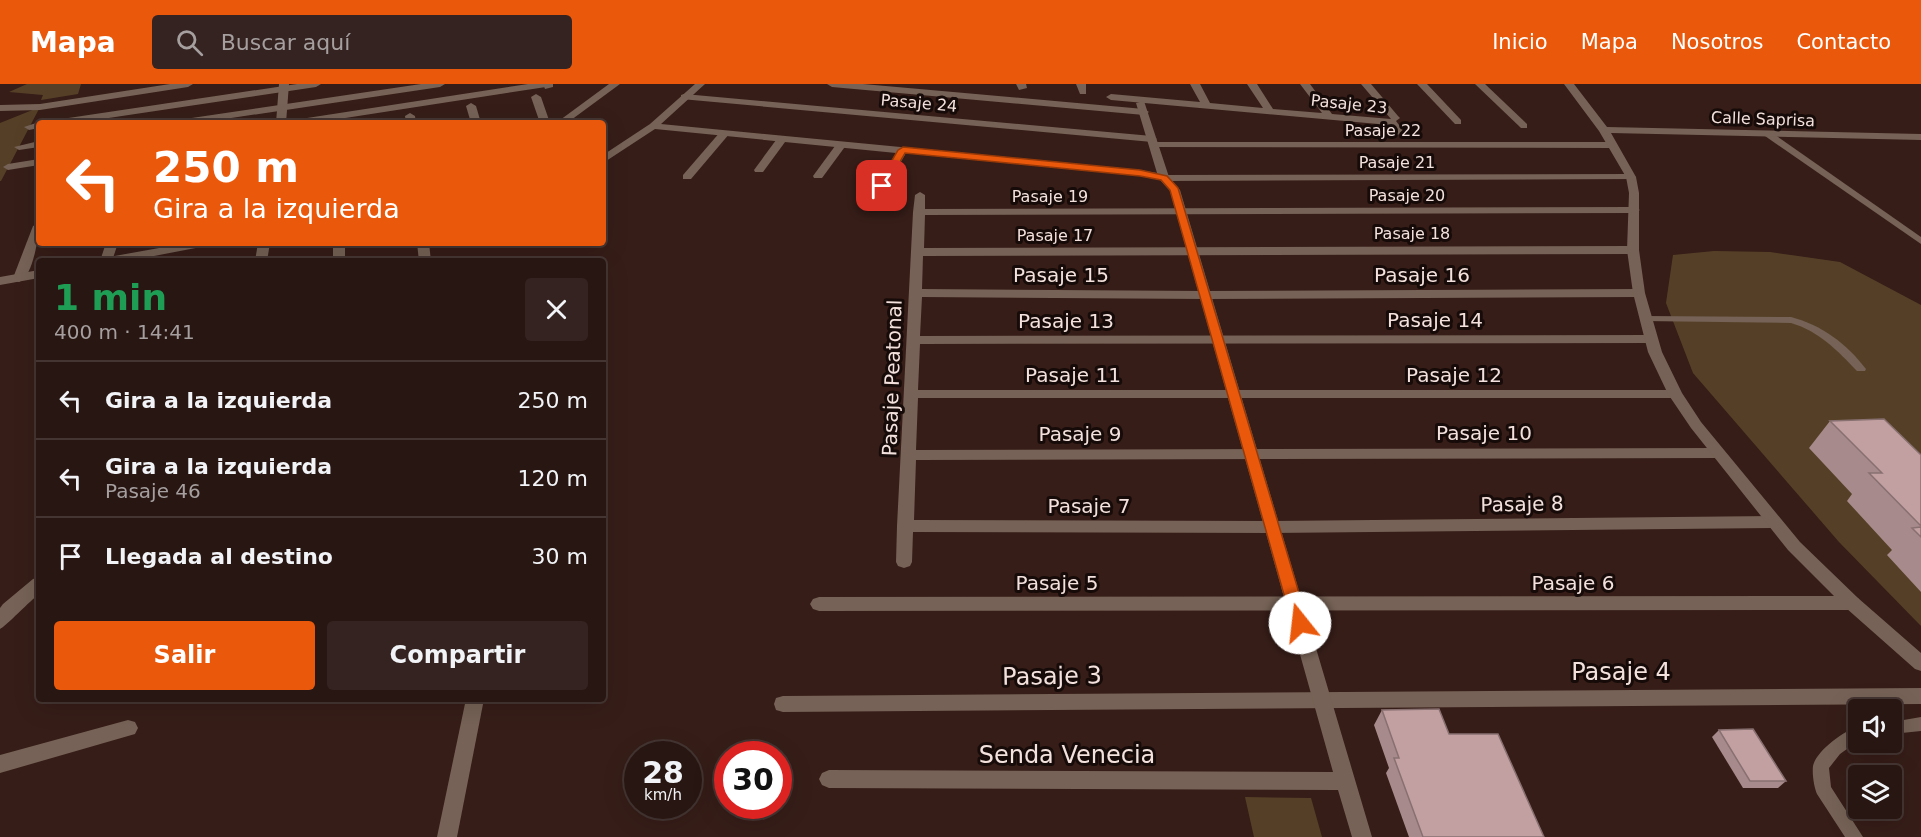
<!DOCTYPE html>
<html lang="es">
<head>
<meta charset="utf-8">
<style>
	:root { --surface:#281612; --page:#342320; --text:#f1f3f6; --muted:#a59f9f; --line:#443532; --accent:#ea580c }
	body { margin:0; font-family:"DejaVu Sans",sans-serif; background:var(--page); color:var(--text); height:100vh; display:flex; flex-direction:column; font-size:22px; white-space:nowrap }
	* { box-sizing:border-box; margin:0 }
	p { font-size:20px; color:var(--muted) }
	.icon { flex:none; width:33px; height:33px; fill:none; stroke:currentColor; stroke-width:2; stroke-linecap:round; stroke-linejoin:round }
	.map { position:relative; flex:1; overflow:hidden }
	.sheet { position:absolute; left:36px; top:174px; width:570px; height:444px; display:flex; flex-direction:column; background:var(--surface); border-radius:6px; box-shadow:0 6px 24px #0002,0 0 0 2px var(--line) }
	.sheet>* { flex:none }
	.banner { position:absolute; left:36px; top:36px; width:570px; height:126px; border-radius:6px; box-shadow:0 6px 24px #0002,0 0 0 2px var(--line); background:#ea580c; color:#fff; overflow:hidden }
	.tools { position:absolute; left:1848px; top:615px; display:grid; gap:12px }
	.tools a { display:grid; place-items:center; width:54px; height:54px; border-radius:6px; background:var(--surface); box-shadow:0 6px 24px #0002,0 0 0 2px var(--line); font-size:30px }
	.speed { position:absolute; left:624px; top:657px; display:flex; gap:12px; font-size:30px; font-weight:700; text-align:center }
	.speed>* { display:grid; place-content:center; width:78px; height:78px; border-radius:50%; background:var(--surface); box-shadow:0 6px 24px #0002,0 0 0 2px var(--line); line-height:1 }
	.speed small { font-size:15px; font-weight:400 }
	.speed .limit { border:9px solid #d22; background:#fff; color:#111 }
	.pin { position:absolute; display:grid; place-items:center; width:51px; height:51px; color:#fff; margin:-26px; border-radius:12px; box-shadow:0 3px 9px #0006 }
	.me { position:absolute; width:66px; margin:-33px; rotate:344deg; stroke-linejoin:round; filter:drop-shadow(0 0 4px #0008) }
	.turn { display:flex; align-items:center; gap:21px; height:126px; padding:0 18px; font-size:27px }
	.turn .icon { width:78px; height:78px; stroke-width:2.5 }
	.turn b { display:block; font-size:42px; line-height:51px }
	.round { display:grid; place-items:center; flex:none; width:63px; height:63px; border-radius:6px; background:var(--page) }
	.headline { display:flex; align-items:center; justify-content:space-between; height:102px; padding:0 18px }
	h1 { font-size:36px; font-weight:800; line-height:45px; color:#1e9e55 }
	.primary-button { display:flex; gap:12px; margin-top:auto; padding:12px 18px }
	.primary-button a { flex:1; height:69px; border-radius:6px; background:var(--accent); color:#fff; font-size:24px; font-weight:800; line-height:69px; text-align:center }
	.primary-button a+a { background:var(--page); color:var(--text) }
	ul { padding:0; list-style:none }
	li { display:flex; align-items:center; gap:18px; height:78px; padding:0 18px; border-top:2px solid var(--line) }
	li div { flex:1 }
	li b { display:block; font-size:22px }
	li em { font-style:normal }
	header { display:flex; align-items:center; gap:36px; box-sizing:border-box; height:84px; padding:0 30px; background:var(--accent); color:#fff }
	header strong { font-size:28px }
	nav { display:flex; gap:33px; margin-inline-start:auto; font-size:21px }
	.search { width:420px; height:54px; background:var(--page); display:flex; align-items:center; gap:15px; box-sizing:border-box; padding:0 21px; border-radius:6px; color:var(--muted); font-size:22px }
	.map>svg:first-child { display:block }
</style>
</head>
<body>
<header>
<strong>Mapa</strong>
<div class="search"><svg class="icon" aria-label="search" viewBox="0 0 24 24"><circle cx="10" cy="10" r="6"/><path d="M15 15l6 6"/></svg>Buscar aquí</div>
<nav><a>Inicio</a><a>Mapa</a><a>Nosotros</a><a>Contacto</a></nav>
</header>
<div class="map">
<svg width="1921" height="753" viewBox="0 0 1921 753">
	<rect width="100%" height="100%" fill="#361d18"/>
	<g fill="#554027">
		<polygon points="27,0 81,0 78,10 41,16 43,11 9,8"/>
		<polygon points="40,23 1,97 0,97 0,39"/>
		<polygon points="1714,167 1770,168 1840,178 1921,221 1921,542 1839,458 1693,289 1666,219 1673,171"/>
		<polygon points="1245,713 1311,714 1322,753 1254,753"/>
	</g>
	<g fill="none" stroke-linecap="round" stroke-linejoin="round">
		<g fill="#766256" fill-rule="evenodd">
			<polygon points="1765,48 1771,48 1921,153 1921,160 1765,52"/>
			<path d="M1646 232 1791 233C1822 241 1847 260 1866 285L1865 287H1857C1838 267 1819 247 1791 239L1642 237 1641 235Z"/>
			<polygon points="1921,633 1921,647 1892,650 1892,638"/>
			<path d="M1858 642V657L1840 670 1829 684 1831 703 1863 753H1845L1817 710C1814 703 1812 690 1813 682 1816 667 1844 647 1858 642Z"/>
		</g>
		<g fill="#766256" fill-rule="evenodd">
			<polygon points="297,0 321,0 316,3 75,39 50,39 55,36"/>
			<polygon points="421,0 445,0 440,3 198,39 173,39 178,36"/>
			<polygon points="528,0 551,0 546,3 313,39 289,39 294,36"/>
			<polygon points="609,0 620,0 567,39 556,39"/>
			<polygon points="827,0 863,0 1144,25 1149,28 1144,31 832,3"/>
			<polygon points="1016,0 1026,0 1027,4 1019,6"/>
			<polygon points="1076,0 1086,0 1086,10 1080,10"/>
			<polygon points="1190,0 1200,0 1210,19 1263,24 1247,0 1257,0 1273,25 1322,29 1300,0 1310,0 1332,30 1391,35 1361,0 1371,0 1398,32 1400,34 1396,37 1405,49 1396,51 1389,41 1111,16 1106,13 1111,10 1200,18"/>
			<polygon points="1417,0 1427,0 1461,36 1461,40 1455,40"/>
			<polygon points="1475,0 1485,0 1527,40 1527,44 1521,44"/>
			<polygon points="536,10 541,13 550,39 540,39 531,13"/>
			<polygon points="684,10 1152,52 1157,55 1152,58 681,15 681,11"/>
			<polygon points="471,19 476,22 481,39 471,39 466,22"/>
			<polygon points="410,29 415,32 416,39 406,39 405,32"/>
			<polygon points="39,38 43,39 39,39 39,44 29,46 24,43"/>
			<polygon points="721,47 730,49 691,95 683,95 683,91"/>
			<polygon points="779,52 788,54 763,88 755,88 754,86"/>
			<polygon points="39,57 39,63 19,66 14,63"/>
			<polygon points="838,58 847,60 822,94 814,94 813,92"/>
			<polygon points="1154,58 1612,58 1617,61 1612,64 1150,63 1150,59"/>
			<polygon points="39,75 39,81 8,86 3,83 8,80"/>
			<polygon points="1631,90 1636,93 1635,95 1164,97 1159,94 1164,91"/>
			<polygon points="920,108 925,111 925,125 1634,123 1640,126 1634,129 925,131 924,164 1633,162 1639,166 1633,170 923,172 922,205 1205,207 1639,205 1645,209 1639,213 1205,215 922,213 920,252 1651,251 1658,255 1651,259 920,260 918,306 1675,306 1682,310 1675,314 918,314 916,366 1718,364 1725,369 1718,374 916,376 914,436 1272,437 1773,432 1779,434 1781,438 1779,442 1773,444 1272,449 913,448 912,478 910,482 904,484 898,482 896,478 897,442 913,128 915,111"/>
			<path d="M39 139C39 152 33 193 19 198L15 197 13 194 33 142Z"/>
			<polygon points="106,159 118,159 112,177 100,177"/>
			<polygon points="258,159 270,159 267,177 255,177"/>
			<rect x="333" y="159" width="12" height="18"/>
			<polygon points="417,159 429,159 431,177 419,177"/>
			<polygon points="1852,512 1858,514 1861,519 1858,524 1852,526 819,527 813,525 810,520 813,515 819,513"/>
			<polygon points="1921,604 1921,620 783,628 776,626 774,620 776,614 783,612"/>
		</g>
		<g fill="#766256" fill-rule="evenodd">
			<polygon points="170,0 193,0 188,3 40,26 0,27 0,21 40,20"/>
			<polygon points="279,0 289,0 286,39 276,39"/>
			<polygon points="543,0 553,0 553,3 545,5"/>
			<polygon points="695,0 705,0 661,40 1140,86 1157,89 1136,19 1144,17 1169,93 1180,106 1372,753 1352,753 1338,706 829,704 822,701 819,695 822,689 829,686 1333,688 1170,107 1160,96 1140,92 906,69 887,102 882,105 877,102 896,69 655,45 603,79 603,71 650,40"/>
			<polygon points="187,159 212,159 206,162 128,177 103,177 109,173"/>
			<polygon points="39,186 39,194 0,201 0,193"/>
			<path d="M39 493V510C31 516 5 543 0 545V524L3 520 33 495Z"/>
			<polygon points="466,615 484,615 457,753 437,753"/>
			<polygon points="128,636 135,638 138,644 135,650 0,689 0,671"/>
		</g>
		<polygon fill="#766256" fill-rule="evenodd" points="1564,0 1574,0 1607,43 1921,50 1921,56 1611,49 1636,93 1639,109 1639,166 1645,209 1662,268 1682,309 1701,338 1800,458 1858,514 1921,569 1921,587 1915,585 1846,524 1788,466 1691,344 1668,310 1648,268 1633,209 1627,166 1629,109 1626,93 1599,47"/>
	</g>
	<g fill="#a78a8b">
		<polygon points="1830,337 1921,371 1921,508 1887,471 1892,466 1847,417 1852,410 1809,364"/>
		<polygon points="1382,626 1449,650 1544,753 1409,753 1386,689 1389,684 1374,641"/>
		<polygon points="1719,646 1786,697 1778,704 1743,704 1712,653"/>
	</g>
	<g fill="#c2a0a2" stroke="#887071" stroke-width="1.5">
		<polygon points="1884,335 1921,371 1921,442 1869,389 1882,389 1830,337"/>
		<polygon points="1921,443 1921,453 1912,444"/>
		<polygon points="1439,625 1449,650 1498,650 1544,753 1423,753 1394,674 1399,674 1382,626"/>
		<polygon points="1753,645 1786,697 1750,697 1719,646"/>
	</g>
	<polygon fill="#ea580c" stroke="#983908" stroke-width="1.5" points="903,63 1140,86 1167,92 1178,104 1308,539 1306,544 1300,545 1294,544 1292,539 1170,106 1161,96 1140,92 905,69 885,104 878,104 877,102 898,66"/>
	<g text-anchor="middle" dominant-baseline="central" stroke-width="6" stroke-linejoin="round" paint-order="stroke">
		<g font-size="16" fill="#f3e1dd" stroke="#160b08">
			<text transform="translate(919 19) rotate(5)">Pasaje 24</text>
			<text transform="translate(1349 20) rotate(6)">Pasaje 23</text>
			<text transform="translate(1763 35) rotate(2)">Calle Saprisa</text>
			<text x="1383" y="46">Pasaje 22</text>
			<text x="1397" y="78">Pasaje 21</text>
			<text x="1407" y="111">Pasaje 20</text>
			<text x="1050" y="112">Pasaje 19</text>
			<text x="1412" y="149">Pasaje 18</text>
			<text x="1055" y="151">Pasaje 17</text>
		</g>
		<g font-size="20" fill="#f3e1dd" stroke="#160b08">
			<text x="1061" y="191">Pasaje 15</text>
			<text x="1422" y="191">Pasaje 16</text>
			<text x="1435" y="236">Pasaje 14</text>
			<text x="1066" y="237">Pasaje 13</text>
			<text x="1073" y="291">Pasaje 11</text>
			<text x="1454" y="291">Pasaje 12</text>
			<text transform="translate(892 294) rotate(-88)">Pasaje Peatonal</text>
			<text x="1484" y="349">Pasaje 10</text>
			<text x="1080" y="350">Pasaje 9</text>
			<text transform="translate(1522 420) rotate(-1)">Pasaje 8</text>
			<text x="1089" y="422">Pasaje 7</text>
			<text x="1057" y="499">Pasaje 5</text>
			<text x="1573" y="499">Pasaje 6</text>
		</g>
		<g font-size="24" fill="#f3e1dd" stroke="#160b08">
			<text x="1621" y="588">Pasaje 4</text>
			<text transform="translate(1052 592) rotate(-1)">Pasaje 3</text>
			<text x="1067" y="671">Senda Venecia</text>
		</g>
	</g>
</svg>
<div class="tools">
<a><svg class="icon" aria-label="sound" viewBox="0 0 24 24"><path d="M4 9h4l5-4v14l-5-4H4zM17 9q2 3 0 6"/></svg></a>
<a><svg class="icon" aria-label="layers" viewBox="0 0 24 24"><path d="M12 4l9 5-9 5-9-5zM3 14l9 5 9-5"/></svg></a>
</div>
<div class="speed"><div>28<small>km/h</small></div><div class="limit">30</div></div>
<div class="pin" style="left:882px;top:102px;background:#d93025"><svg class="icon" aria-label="arrive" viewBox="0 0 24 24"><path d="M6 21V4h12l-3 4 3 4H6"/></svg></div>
<svg class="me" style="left:1300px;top:539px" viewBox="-20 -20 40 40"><circle r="19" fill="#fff"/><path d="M0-13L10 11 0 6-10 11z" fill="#ea580c"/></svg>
<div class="banner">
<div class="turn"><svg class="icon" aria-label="left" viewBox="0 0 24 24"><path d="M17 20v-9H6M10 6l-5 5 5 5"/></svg><div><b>250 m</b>Gira a la izquierda</div></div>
</div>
<section class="sheet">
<div class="headline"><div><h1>1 min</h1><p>400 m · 14:41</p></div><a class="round"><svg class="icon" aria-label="close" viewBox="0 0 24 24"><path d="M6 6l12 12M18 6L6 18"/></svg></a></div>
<ul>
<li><svg class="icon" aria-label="left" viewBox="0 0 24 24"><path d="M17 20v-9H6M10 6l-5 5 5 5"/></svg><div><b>Gira a la izquierda</b></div><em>250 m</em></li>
<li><svg class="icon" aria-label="left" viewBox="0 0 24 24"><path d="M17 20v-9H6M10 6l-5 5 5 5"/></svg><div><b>Gira a la izquierda</b><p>Pasaje 46</p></div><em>120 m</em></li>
<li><svg class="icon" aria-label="arrive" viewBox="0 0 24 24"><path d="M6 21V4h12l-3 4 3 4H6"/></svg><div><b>Llegada al destino</b></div><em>30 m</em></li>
</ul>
<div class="primary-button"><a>Salir</a><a>Compartir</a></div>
</section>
</div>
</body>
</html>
